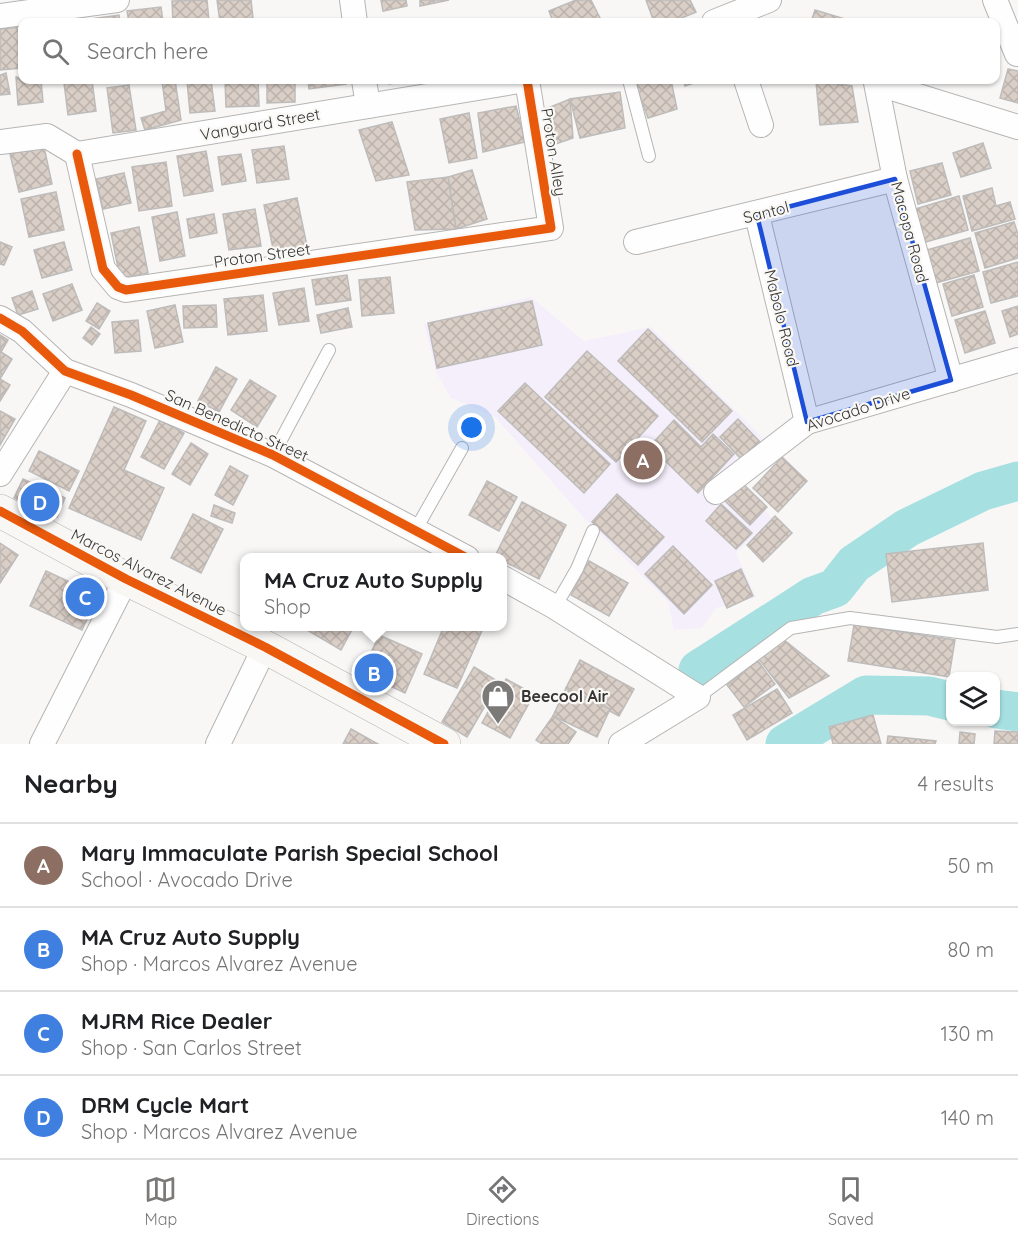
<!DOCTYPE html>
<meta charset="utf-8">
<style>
:root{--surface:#fff;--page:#f2f2f2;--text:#202124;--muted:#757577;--line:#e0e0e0;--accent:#7b7a79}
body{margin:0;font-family:Quicksand,sans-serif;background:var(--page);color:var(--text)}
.controls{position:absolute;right:18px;bottom:18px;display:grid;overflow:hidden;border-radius:12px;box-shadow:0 2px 4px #0004}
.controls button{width:54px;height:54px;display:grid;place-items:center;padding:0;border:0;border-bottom:2px solid var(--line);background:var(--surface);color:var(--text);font:30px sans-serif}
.you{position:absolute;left:472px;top:428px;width:21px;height:21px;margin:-15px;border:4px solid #fff;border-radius:50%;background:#1a73e8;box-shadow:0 0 0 9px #1a73e833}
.badge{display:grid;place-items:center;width:39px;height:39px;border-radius:50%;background:var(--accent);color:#fff;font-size:20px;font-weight:700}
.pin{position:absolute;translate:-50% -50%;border:3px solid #fff;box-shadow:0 2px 6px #0006}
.popup{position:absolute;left:240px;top:553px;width:267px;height:78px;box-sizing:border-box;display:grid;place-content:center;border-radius:12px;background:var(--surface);filter:drop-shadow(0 2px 4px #0005);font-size:20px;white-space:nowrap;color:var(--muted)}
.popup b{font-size:22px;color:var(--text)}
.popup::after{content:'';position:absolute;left:50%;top:100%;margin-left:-12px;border:12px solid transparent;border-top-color:var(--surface)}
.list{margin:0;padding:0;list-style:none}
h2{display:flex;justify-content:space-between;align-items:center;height:78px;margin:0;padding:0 24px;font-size:26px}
h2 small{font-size:20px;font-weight:400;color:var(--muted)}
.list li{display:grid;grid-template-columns:39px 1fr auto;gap:18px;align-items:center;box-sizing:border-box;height:84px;padding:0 24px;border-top:2px solid var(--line)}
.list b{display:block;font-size:22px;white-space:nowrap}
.list p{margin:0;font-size:20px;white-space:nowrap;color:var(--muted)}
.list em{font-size:20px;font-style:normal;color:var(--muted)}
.icon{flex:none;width:33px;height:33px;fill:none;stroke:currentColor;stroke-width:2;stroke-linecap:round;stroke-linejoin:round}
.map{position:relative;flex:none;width:1018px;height:744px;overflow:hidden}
.search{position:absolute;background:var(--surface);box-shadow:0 2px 4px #0004;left:18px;right:18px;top:18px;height:66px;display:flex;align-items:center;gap:15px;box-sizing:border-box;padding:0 21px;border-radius:12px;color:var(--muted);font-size:22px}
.sheet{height:414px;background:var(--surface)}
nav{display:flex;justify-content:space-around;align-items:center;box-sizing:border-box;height:84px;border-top:2px solid var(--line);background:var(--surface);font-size:16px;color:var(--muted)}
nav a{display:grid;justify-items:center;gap:3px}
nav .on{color:var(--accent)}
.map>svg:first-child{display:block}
.education{fill:#f5effb}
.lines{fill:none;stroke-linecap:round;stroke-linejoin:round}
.river{stroke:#a6e0e1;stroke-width:39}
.building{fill:url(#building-cross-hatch);stroke:#bdbcbb;stroke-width:1.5}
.service-casing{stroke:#b6b5b4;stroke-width:14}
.minor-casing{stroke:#b6b5b4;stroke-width:26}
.secondary-casing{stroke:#b6b5b4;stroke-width:34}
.service{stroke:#fefefe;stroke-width:12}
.minor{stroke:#fefefe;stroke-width:24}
.secondary{stroke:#f8f7f4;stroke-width:33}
.cycleway-casing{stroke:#f9f8f5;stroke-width:13}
.cycleway{stroke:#e8590c;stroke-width:9}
.marked{fill:#1d4ed8;fill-opacity:0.2;stroke:#1d4ed8;stroke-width:4.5;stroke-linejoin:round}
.labels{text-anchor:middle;stroke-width:4.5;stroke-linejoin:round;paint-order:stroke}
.street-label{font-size:16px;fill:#373635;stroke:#f9f8f5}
.poi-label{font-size:16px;font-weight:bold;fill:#373635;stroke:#f9f8f5;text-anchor:start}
</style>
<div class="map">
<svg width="1018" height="744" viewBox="0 0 1018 744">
<defs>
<pattern id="building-cross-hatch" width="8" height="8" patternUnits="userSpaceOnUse" patternTransform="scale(1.5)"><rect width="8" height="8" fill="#dacfc7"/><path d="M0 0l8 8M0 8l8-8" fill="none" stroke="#bcb2ac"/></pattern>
</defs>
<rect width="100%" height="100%" fill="#f8f7f6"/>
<path class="education" d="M531,297L584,341L651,327L770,445L734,474L772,518L736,553L756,597L716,608L702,628L674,630L668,602L582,516L495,417L451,398L436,372L424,324Z"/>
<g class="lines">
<g class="river">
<path d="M698,670L813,596L835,588L854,564L907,528L983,491L1018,481"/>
<path d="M996,709L1018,712"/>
<path d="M785,744L866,695L929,696L950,701"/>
</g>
</g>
<g class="building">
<path d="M207,0L209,21L173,22L172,1Z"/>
<path d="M217,0H251L253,18L220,22Z"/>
<path d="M381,0H406L407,6L383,11Z"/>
<path d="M420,0H449L420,6Z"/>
<path d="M576,0H591L602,22H553L549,11Z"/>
<path d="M646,0H690L696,12L672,22H654Z"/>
<path d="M161,7L163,22H129L127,11Z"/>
<path d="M815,10L852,21L851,22H811Z"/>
<path d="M81,13L83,22H52L51,17Z"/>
<path d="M119,15L120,22H91V19Z"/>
<path d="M22,27V68L0,70V29Z"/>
<path d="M1008,69L1018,71V103L1000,98Z"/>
<path d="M6,73L10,94L0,95V75Z"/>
<path d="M16,77L41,80L43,102L18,105Z"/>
<path d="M92,80L96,111L68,115L64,83Z"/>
<path d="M151,80H175L181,120L145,130L141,118L166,111L162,81L152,82Z"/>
<path d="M211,80L215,111L190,113L187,81Z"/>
<path d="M225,80H258L259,106L226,107Z"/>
<path d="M267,80H295V102L267,103Z"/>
<path d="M308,80H346V84L309,89Z"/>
<path d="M388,80H414L389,84Z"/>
<path d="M634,80H671L677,109L648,118Z"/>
<path d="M684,80H703L685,86Z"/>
<path d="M816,81L852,86L858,122L820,125Z"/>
<path d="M129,85L136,130L113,133L107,88Z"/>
<path d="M620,92L625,128L580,138L570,99Z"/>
<path d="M570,99L573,138L547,147L538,112Z"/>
<path d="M516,106L525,142L483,152L478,113Z"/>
<path d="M469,113L477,158L449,163L440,119Z"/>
<path d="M392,122L409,175L376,181L359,130Z"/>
<path d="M983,143L991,168L961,177L953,153Z"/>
<path d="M284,146L289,179L257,183L252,150Z"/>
<path d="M44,147L52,184L19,192L10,154Z"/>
<path d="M206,151L213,191L184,196L177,156Z"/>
<path d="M241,154L246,181L222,185L218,157Z"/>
<path d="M166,162L172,206L139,211L132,167Z"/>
<path d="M942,163L951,195L918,204L910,171Z"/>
<path d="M472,170L487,219L456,229L448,177Z"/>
<path d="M124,173L131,203L103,209L96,179Z"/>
<path d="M448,177L456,229L415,230L407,182Z"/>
<path d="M992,188L996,206L1010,202L1015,219L972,231L963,196Z"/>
<path d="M56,192L64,230L29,237L21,199Z"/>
<path d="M959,196L968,230L922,243L912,210Z"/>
<path d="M297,198L307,246L274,253L264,205Z"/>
<path d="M255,209L261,246L229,250L223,214Z"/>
<path d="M177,212L185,256L160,261L152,217Z"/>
<path d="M214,214L217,233L190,238L187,219Z"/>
<path d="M1014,222L1018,234V258L985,268L975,233Z"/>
<path d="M139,227L148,273L120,278L111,233Z"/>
<path d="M970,238L979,271L932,284L923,251Z"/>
<path d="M0,242L12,247L4,265L0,264Z"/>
<path d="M64,242L72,270L42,278L34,250Z"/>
<path d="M1018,262V296L991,303L983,272Z"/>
<path d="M347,275L351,300L316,305L312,280Z"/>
<path d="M974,275L983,307L952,316L943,284Z"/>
<path d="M390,277L394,313L362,316L359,280Z"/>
<path d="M72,284L82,310L53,321L43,294Z"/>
<path d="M304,288L309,321L279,325L273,293Z"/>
<path d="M32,291L38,309L18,315L12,298Z"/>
<path d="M263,295L267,331L228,335L224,299Z"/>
<path d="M532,301L542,345L437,368L428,323Z"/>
<path d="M97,303L110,311L99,329L86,321Z"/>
<path d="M175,305L183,342L155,348L147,311Z"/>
<path d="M216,305L217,327L184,328L183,306Z"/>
<path d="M1018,306V334L1010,337L1002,311Z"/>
<path d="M348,308L352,327L321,333L317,315Z"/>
<path d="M985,311L995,343L965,353L955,320Z"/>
<path d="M138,320L141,351L115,353L112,322Z"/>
<path d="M91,327L100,334L92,345L83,338Z"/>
<path d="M648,329L732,411L702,442L618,361Z"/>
<path d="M0,335L8,340L1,352L12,359L0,379Z"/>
<path d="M587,351L658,416L616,462L545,397Z"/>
<path d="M216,367L237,379L219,412L198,401Z"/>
<path d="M0,379L10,385L0,401Z"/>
<path d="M250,380L276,396L257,427L231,410Z"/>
<path d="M525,383L610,464L584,493L498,411Z"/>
<path d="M114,407L146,421L124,470L164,488L141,540L69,508Z"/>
<path d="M0,411L15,419L0,445Z"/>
<path d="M738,419L762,444L744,462L720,437Z"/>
<path d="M160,420L184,433L164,469L141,457Z"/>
<path d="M674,420L701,447L713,434L734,454L698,493L650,446Z"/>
<path d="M191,443L208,454L190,485L172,474Z"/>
<path d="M39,451L79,471L69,491L29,471Z"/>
<path d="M782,457L807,481L778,512L753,488Z"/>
<path d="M230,466L248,476L233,505L215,495Z"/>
<path d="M23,479L65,498L57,517L14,498Z"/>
<path d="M487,481L517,497L499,531L469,515Z"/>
<path d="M742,483L767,507L750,525L725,501Z"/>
<path d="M617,494L664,537L638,565L592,522Z"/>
<path d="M522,502L566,525L539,579L503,561V558L495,556Z"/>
<path d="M721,504L752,533L736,549L706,521Z"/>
<path d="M214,505L235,513L232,523L211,516Z"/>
<path d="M193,514L223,529L201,573L171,558Z"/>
<path d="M775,516L792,533L763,562L747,545Z"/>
<path d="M0,543L18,555L0,583Z"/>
<path d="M983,543L988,590L892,602L886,554Z"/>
<path d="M673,546L712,585L684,614L645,574Z"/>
<path d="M589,561L628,583L609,616L571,595Z"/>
<path d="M741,569L753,596L727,608L715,581Z"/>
<path d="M46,571L98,595L82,630L30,606Z"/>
<path d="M854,625L955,640L949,677L848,661Z"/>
<path d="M309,626H354L341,650L307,630Z"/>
<path d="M444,626H484L457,688L424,674Z"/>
<path d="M379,635L422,654L405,693L362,673Z"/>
<path d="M783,639L829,676L789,698L758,658Z"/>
<path d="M580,660L634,689L619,716L566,688Z"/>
<path d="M758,661L775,684L744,707L727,685Z"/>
<path d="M474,667L499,682L467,737L442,722Z"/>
<path d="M506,679L534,694L510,738L482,723Z"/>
<path d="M566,688L610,709L597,737L553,716Z"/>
<path d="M777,689L792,713L747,740L733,715Z"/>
<path d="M873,715L881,744H833L829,727Z"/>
<path d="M553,716L576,732L568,744H542L536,740Z"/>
<path d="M351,729L378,744H343Z"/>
<path d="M995,731L1018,732V744H994Z"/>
<path d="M960,732L975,734L974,744H959Z"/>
<path d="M888,736L936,741L935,744H887Z"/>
</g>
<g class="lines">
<g class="service-casing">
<g id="service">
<path d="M629,80L649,156"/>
<path d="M273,455L329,350"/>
<path d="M416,529L462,448"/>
<path d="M555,607L577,569L593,531"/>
<path d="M698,697L791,628L850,618L997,637L1018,634"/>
</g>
</g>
<g class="minor-casing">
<g id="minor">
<path d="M352,0L355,22"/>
<path d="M995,0L1017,54"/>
<path d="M0,16L117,0"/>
<path d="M714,22L769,0"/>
<path d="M364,80L368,106"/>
<path d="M746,80L761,125"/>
<path d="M0,142L47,136L77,154L525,80"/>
<path d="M77,154L103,269L118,287L126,290L551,228L527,80"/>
<path d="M757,215L807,422"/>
<path d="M636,242L895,179"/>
<path d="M0,318L22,331L65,371L131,395L273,455L467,558"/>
<path d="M951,380L895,179L876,83L1018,127"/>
<path d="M0,474L65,371"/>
<path d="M716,492L807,422L1018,360"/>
<path d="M503,578L555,607L698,697L621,744"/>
<path d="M42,744L126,579"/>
<path d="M218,744L265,647"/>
</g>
</g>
<g class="secondary-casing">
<path id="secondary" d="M0,511L126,579L265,647L444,744"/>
</g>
<use href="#service" class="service"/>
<use href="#minor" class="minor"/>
<use href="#secondary" class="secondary"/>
<g class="cycleway-casing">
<g id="cycleway">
<path d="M77,154L103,269L118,287L126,290L551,228L527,80"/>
<path d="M0,318L22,331L65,371L131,395L273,455L467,558"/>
<path d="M0,511L126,579L265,647L444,744"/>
</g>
</g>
<use href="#cycleway" class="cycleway"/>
</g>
<path class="marked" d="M895,179L951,380L807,422L757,215Z"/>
<defs>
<g id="shop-pin" transform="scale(1.725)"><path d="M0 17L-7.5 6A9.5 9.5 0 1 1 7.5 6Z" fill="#7b7a79" stroke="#f9f8f5"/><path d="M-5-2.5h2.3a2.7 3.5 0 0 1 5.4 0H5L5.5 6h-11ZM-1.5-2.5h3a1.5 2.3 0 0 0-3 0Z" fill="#fff"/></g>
</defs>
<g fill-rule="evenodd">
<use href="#shop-pin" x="498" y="696"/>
</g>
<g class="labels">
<g class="street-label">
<text transform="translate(260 124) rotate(-10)" y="6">Vanguard Street</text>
<text transform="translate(554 152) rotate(81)" y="6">Proton Alley</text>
<text transform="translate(766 212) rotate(-14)" y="6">Santol</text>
<text transform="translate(910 232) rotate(75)" y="6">Macopa Road</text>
<text transform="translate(262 255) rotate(-8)" y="6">Proton Street</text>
<text transform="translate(782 318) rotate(76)" y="6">Mabolo Road</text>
<text transform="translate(858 409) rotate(-18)" y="6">Avocado Drive</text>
<text transform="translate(237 425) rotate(24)" y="6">San Benedicto Street</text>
<text transform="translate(149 572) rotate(27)" y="6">Marcos Alvarez Avenue</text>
</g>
<g class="poi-label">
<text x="521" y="702">Beecool Air</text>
</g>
</g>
</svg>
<div class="controls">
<button><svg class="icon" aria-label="layers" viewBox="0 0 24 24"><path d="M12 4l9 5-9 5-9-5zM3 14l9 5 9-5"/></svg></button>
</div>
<div class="you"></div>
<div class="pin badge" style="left:643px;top:460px;background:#8d6e63">A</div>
<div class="pin badge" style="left:374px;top:673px;background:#3f7fe0">B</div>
<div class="popup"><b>MA Cruz Auto Supply</b>Shop</div>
<div class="pin badge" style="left:85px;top:597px;background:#3f7fe0">C</div>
<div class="pin badge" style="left:40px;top:502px;background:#3f7fe0">D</div>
<div class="search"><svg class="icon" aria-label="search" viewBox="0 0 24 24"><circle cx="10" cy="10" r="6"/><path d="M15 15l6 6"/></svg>Search here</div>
</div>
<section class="sheet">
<h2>Nearby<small>4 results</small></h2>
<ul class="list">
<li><span class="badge" style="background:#8d6e63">A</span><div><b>Mary Immaculate Parish Special School</b><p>School · Avocado Drive</p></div><em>50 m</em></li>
<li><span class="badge" style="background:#3f7fe0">B</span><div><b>MA Cruz Auto Supply</b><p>Shop · Marcos Alvarez Avenue</p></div><em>80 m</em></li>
<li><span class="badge" style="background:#3f7fe0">C</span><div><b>MJRM Rice Dealer</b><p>Shop · San Carlos Street</p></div><em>130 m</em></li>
<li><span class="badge" style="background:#3f7fe0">D</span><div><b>DRM Cycle Mart</b><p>Shop · Marcos Alvarez Avenue</p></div><em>140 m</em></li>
</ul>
</section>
<nav>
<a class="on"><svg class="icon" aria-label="map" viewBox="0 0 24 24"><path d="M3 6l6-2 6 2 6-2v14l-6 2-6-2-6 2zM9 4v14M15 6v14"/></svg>Map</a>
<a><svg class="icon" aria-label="directions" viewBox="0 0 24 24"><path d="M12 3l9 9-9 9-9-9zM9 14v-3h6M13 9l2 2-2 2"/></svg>Directions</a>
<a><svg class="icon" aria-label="saved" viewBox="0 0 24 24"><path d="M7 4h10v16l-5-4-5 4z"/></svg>Saved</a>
</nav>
